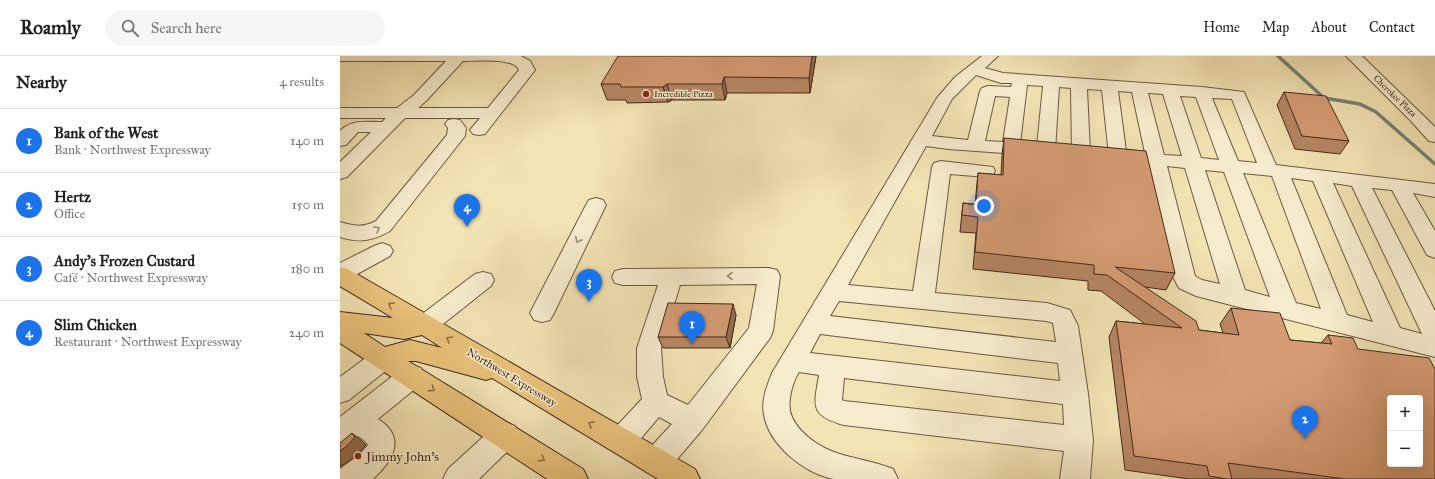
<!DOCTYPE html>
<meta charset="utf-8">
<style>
:root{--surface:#fff;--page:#f6f6f6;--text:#202124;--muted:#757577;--line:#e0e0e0;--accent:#1a73e8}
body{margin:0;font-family:"IM FELL Great Primer",serif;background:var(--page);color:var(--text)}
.controls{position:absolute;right:12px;bottom:12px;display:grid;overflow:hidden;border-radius:4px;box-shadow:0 4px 16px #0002}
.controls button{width:36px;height:36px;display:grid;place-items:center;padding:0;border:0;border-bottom:1px solid var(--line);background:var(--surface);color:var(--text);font:20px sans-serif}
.you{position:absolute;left:644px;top:150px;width:14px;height:14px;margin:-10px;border:3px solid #fff;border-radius:50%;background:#1a73e8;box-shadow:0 0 0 6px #1a73e833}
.badge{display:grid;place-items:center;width:26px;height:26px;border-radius:50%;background:var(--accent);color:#fff;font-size:13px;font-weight:700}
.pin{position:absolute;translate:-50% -33px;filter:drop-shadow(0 1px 2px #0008)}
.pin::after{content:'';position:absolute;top:21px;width:14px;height:12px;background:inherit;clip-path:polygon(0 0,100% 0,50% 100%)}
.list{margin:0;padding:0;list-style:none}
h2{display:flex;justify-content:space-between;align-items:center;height:52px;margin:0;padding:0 16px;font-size:17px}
h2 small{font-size:13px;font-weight:400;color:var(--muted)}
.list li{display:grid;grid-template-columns:26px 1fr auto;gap:12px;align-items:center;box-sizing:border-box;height:64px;padding:0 16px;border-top:1px solid var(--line)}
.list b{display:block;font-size:15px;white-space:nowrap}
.list p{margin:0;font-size:13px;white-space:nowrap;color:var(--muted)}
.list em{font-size:13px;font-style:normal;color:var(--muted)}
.icon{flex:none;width:22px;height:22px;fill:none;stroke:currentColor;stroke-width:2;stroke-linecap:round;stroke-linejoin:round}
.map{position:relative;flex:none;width:1095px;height:423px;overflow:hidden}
header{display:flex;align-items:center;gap:24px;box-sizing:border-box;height:56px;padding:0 20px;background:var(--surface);border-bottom:1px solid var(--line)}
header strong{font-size:19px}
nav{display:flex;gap:22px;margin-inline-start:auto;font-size:14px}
.search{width:280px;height:36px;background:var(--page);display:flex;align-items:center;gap:10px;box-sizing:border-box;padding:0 14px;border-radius:22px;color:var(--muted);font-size:15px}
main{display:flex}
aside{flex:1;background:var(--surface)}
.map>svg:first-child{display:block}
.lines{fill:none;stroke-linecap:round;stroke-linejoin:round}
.stream{stroke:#778374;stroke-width:3.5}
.minor-casing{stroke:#6e5844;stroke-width:2}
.highway-casing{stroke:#422a1f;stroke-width:2}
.minor{fill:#f7edce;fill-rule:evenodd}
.highway{fill:#eac27a;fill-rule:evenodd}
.wall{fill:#b88664;stroke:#422a1f}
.shaded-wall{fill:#966d51;stroke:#422a1f}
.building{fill:#d69c74;stroke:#422a1f;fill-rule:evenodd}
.oneway{stroke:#9c8c76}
.oneway2{stroke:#8e6e48}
.poi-dot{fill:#8f2418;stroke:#f7edce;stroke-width:1.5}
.labels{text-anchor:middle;stroke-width:3;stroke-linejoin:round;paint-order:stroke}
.far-poi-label{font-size:9px;fill:#422a1f;stroke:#f7edce;text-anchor:start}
.far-street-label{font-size:9px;fill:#422a1f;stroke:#f7edce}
.street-label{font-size:11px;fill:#422a1f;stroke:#f7edce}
.near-poi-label{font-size:13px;fill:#422a1f;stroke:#f7edce;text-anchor:start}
</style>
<header>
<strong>Roamly</strong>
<div class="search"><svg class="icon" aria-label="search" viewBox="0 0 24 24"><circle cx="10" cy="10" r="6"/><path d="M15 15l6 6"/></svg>Search here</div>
<nav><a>Home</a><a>Map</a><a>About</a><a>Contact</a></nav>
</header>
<main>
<aside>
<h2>Nearby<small>4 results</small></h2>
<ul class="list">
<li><span class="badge">1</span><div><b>Bank of the West</b><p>Bank · Northwest Expressway</p></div><em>140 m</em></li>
<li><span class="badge">2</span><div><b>Hertz</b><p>Office</p></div><em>150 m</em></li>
<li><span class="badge">3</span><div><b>Andy's Frozen Custard</b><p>Café · Northwest Expressway</p></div><em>180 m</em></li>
<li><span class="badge">4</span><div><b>Slim Chicken</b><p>Restaurant · Northwest Expressway</p></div><em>240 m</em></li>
</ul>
</aside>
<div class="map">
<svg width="1095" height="423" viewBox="0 0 1095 423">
<rect width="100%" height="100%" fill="#f3e4b4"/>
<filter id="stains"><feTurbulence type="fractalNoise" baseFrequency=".005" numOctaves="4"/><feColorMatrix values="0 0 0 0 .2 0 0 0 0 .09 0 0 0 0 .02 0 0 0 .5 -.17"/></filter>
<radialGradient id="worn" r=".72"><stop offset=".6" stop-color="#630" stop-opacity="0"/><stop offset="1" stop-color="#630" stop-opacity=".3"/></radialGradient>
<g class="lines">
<path class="stream" d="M938,0L984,42L1020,48L1036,56L1095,108"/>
<g class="minor-casing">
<g id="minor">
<path d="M0,0H181L190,5L195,14L145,78L139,79L133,78L130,74L140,62H65L7,121L0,123V106L31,76H18L6,89L0,90V75C11,63 27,66 42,66L46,62H0V52H57L74,39L106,5H0ZM123,5C135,5 174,1 179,14L148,52H78L86,45Z"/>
<path d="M642,0H658L645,12L663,17L862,31L904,36L936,109L1095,128V141L1073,137L1095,175V202L1087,199L1052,134L1032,132L1095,255V301L856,240L839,232L833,221L808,108L772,104L769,100L762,34L747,33L750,97L747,101L741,102L735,101L732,97L731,32L719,31L715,95L712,99C705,101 700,98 693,99L608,93L586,90L508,229L573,235L592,111L594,107L601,105L653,111L655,115L653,119L646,121L610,118L595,237L707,247L730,254L738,270L748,338L753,384L750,423H720L724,395L504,369C469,359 474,350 479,319L459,316C452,327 446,349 452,361C459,377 478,390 494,396C513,403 534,405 553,413L558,423C542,423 527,423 511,423C505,423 499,423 493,423C464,417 429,389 424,359C421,344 427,330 432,317L597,42L615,21ZM636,19L661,27H672L671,31L648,30L642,32L640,35L628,84L592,80L612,43ZM687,29L703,30L697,90L680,88ZM778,35L792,36L805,97L786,95ZM808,37L823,38L842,100L824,99ZM655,40L670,41L663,86L645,85ZM840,40L856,41L879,104L861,102ZM872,42L892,43L917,107L898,105ZM827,110L845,112L880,228L862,224L855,220ZM865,114L884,116L930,241L905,234ZM903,117L932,120L981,253L956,247ZM951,122L973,125L1033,266L1007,259ZM993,127L1012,130L1082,278L1060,272ZM499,245L706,265L713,267L716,286L490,260ZM480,278L718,307L720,325L470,297ZM504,322L723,348L724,369L504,345L502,344Z"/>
<path d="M1006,0H1022L1095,71V86L1089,85L1070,64Z"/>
<path d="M114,63L120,64L126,72L125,80L50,175C33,185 19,187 0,181V166C14,170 22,172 36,165L107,79L108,72L105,68L108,64Z"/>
<path d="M256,142L263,144L266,149L214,257L210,264L202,266L194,264L190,257L246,149L249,144Z"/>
<path d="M42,187L50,190L53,195L50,200L8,223L0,225V207L34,190Z"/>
<path d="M429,212L437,214L440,220L433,275L430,282L362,374L326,416L316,420L306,416L302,406L306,396L332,368L319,361L291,394L281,398L271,394L267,385L271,376L302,343L297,321V292L318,229H283L275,227L272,221L275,215L283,213ZM417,228L409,272L348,349L327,339L323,321L321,292L340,229Z"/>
<path d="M143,216L151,218L154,224L151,230L93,276L85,279L77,276L73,269L77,262L135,218Z"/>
<path d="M44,292L53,295L57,302L53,309L9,344L0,347V321L35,295Z"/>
<path d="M72,309L81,312L85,320L81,328L38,363C67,381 53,405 33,423H0V413L19,399L28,389L25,385L18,380L10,386L0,390V361L63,312Z"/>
<path d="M165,366L175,370L179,379L175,388L139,423H103L108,413L155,370Z"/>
</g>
</g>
<g class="highway-casing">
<path id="highway" d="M0,211L8,213L355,413L360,423H318L152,322L146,324L76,305H68L243,413L248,423H207L0,287V256L53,262L0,230ZM24,277L64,283L82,279L102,292L70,284L45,291Z"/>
</g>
<use href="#minor" class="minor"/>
<use href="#highway" class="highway"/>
</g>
<g class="wall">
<path d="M476,0L470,37H387L385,44H332L328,46L287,47L286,44H267L261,28Z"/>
<path d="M944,36L1009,85L1000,98L955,93L937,49Z"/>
<path d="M664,82L835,217L826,234L805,231L859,274L883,277L880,268L891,252L950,284L981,287L988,279L1018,293L1095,423H849L785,414L769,281L776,265L805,268L761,235L748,234V225L633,213L636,177L620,176L623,147L635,148L638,117L661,119L662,99Z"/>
<path d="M396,259L390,292H323L318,281Z"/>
</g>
<g class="shaded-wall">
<path d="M472,0H476L470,37L469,22Z"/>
<path d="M384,21L387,37L385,44L382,28Z"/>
<path d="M327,28L332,44L328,46L323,31Z"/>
<path d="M393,248L396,259L390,292L386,281Z"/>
<path d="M12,377L23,386L26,389L18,398L0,411V395Z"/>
</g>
<g class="building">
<path d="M278,0H472L469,22L384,21L382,28H327L323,31H281L280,28H261Z"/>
<path d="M944,36L986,40L1009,85L962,80Z"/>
<path d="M664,82L806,95L835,217L775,211L856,265L859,274L899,279L891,252L940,257L950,284L992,288L988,279L1013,282L1018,293L1089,302L1095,313V423H1005L888,407L892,423H887L869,420L867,410L794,400L776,265L842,272L767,219L754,218V209L635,196L638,161L622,159L623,147L636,149L638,117L663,119ZM1050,342H1080V408H1050Z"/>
<path d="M328,247L393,248L386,281H318Z"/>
<path d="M12,377L15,381L7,390L0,395V387Z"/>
</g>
<defs><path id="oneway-chevron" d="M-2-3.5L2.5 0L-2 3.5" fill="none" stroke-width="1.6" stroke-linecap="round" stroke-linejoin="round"/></defs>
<g class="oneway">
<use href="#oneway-chevron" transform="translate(37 173) rotate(-31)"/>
<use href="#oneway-chevron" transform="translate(238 184) rotate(117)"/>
<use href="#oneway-chevron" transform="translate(390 220) rotate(180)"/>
</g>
<g class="oneway2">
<use href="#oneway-chevron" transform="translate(51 249) rotate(-150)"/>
<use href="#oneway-chevron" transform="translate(109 283) rotate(-149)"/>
<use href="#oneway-chevron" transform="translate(92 333) rotate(33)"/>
<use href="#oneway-chevron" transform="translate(251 368) rotate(-150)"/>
<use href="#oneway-chevron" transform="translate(202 403) rotate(32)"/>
</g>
<g class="poi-dot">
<circle cx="306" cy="38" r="4"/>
<circle cx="18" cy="400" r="4"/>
</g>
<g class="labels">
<g class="far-poi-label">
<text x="314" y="41">Incredible Pizza</text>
</g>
<g class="far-street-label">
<text transform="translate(1055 40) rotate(44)" y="3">Cherokee Plaza</text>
</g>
<g class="street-label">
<text transform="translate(172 321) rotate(31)" y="4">Northwest Expressway</text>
</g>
<g class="near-poi-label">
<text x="26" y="405">Jimmy John's</text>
</g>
</g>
<rect width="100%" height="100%" filter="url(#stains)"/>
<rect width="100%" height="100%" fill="url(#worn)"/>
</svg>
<div class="controls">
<button>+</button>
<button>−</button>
</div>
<div class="you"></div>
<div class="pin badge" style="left:352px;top:288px">1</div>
<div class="pin badge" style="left:965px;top:383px">2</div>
<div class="pin badge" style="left:249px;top:246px">3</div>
<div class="pin badge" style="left:127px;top:171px">4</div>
</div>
</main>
